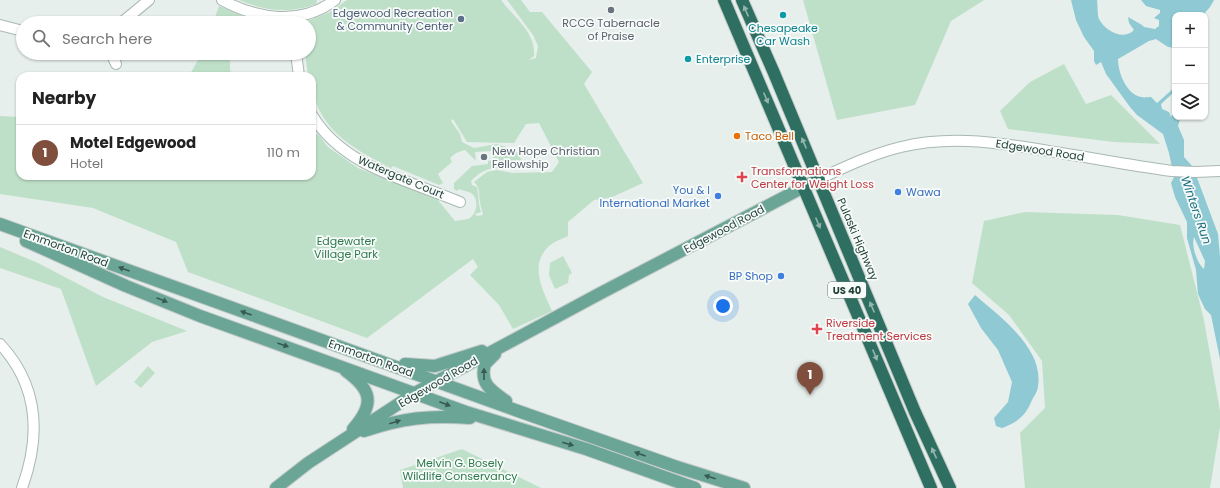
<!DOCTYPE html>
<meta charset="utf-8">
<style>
:root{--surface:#fff;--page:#f6f6f6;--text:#222;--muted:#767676;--line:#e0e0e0;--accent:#804e3d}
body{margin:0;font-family:Poppins,sans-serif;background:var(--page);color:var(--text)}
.controls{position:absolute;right:12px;top:12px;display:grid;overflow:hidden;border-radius:8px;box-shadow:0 1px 3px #0004}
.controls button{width:36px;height:36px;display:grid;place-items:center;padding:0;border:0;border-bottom:1px solid var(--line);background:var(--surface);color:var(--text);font:20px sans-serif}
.you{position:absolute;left:723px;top:306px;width:14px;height:14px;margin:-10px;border:3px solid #fff;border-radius:50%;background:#1a73e8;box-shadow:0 0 0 6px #1a73e833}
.badge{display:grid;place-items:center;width:26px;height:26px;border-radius:50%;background:var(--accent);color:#fff;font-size:13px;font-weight:700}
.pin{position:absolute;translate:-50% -33px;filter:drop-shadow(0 1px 2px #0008)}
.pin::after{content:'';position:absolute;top:21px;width:14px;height:12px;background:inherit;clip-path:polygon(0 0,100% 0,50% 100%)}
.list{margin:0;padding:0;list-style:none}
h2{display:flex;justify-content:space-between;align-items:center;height:52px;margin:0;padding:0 16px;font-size:17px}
h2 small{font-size:13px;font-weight:400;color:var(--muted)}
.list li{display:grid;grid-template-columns:26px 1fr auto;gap:12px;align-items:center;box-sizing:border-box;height:56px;padding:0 16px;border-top:1px solid var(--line)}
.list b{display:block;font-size:15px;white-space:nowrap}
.list p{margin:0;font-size:13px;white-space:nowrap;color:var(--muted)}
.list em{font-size:13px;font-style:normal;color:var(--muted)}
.icon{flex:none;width:22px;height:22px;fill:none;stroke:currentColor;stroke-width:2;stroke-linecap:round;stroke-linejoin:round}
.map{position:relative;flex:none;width:1220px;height:488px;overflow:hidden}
.search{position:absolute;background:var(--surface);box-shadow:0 1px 3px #0004;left:16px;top:16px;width:300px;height:44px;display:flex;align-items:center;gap:10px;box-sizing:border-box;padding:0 14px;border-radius:22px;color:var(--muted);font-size:15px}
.panel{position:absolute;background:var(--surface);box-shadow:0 1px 3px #0004;left:16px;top:72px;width:300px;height:108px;border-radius:12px}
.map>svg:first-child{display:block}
.green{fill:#bfe0c8;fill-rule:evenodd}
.water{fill:#8ec9d4;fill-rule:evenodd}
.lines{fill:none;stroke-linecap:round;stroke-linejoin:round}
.minor-casing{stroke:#a8b8b2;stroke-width:12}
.major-casing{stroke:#c2cac8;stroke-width:14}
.highway-casing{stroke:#c2cac8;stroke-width:14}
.minor{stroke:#fff;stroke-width:10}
.major{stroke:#6aa596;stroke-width:12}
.highway{stroke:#2f6f62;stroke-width:12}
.oneway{fill:#93b5ae}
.oneway2{fill:#365b51}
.worship-dot{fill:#6b7280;stroke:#f7fbf9;stroke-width:1.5}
.culture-dot{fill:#0f9aa8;stroke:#f7fbf9;stroke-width:1.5}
.service-dot{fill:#5c6f8a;stroke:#f7fbf9;stroke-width:1.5}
.food-dot{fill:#e8710a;stroke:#f7fbf9;stroke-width:1.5}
.health-dot{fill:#e0444e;stroke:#f7fbf9;stroke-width:1.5}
.shop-dot{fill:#3f7fe0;stroke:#f7fbf9;stroke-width:1.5}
.labels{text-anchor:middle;stroke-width:3.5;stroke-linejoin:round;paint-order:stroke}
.shield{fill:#f7fbf9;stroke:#637a73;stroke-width:1}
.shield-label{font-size:10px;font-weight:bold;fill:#24423a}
.service-label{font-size:11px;fill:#4e5e75;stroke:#f7fbf9;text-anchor:end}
.worship-label{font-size:11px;fill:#5b616d;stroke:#f7fbf9}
.culture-label{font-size:11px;fill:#0d838f;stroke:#f7fbf9}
.food-label{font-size:11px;fill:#c56008;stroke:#f7fbf9;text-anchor:start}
.street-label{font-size:11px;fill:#24423a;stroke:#f7fbf9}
.health-label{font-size:11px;fill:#be3a42;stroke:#f7fbf9;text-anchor:start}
.shop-label{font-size:11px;fill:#366cbe;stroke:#f7fbf9;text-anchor:end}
.park-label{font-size:11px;fill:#2d7a4b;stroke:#f7fbf9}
.water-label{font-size:12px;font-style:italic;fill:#1c6f80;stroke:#f7fbf9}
</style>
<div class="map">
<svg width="1220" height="488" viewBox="0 0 1220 488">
<rect width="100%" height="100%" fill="#e6efeb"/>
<g class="green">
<path d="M239,0H317L316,4C290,14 265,11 239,0Z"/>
<path d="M347,0H501C514,18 536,32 534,56L529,60L536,58L538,46L533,35L507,0H521L530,12H542L592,72L584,84L643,183L610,198L594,200L568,222V236C562,239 553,242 548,247C529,266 543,291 552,311L513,329L499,305L470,275L478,267L473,259L367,338L188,272L176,242L93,208L0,194V116L20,117V176H312V138L318,134L328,147L358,168L437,199L455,221C459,220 465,220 468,219C476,215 479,203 474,196C470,190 464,192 459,189L457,191L454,189V183L472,166L488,164V161L493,160L492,151L475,152L476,161L465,150L456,153L450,158L452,162L438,174L443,183L439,185L393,166L391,168C351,148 312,126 312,76H308L305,53H309V23H302L330,12ZM453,119L467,142L514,143L526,124L539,123L559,162L552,172L512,173L497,170L487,172L474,182C481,188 478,193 480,201C480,205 482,210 483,215L477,216L475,214L481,212C478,204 479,195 477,187L472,185L471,181C494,158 502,176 524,164L516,151L506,147L497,144L474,148L462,142L460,134L451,121Z"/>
<path d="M803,0H984L951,21L915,105L837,120Z"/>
<path d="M219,6L242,15L239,23H213Z"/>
<path d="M202,53H230V69L232,76H189Z"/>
<path d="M1064,64L1086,104L1111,95L1160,144L1114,142L1008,129L1000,111L1030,82Z"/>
<path d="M1025,212L1118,215L1180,225L1204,320L1220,411V427L1210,488H1025L1020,433L1045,408L1042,361L1009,315L972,283L984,221Z"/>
<path d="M0,247L38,263L103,297L187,331L152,342L96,386L61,289L0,268Z"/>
<path d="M563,256L572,273L569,275L568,283L555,289L549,275L550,263Z"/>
<path d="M148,366L155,373L141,388L134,382Z"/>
<path d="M462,449L541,488H403L400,470Z"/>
</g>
<g class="water">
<path d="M1071,0H1097C1098,6 1097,14 1099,19C1105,31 1124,41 1134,30L1129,23L1128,17L1142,25L1144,27L1155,29L1159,26V20L1154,18L1160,13V10L1146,6L1141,0H1214L1210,7L1203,15H1175V28L1172,35H1175V48L1168,47L1156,39L1149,41L1118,59C1118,72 1126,94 1141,97C1144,98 1148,97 1151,97L1157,103L1175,87V117H1184L1180,119L1178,126L1184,140V157L1193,167L1218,234L1220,257V359L1211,315L1205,309L1198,294L1196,270L1187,238V222L1175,197L1171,183L1174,177L1169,153L1163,134L1137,115L1130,107L1106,74L1101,62L1096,65L1094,61V51L1084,37L1076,20ZM1172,94L1174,100L1173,107L1174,112L1171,117L1169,112L1162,109L1161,104ZM1194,237L1205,261L1204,269C1197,263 1191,246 1194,237Z"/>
<path d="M975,295C1000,317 1044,348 1038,386C1038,391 1034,396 1032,400C1026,415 1017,423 1002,428L996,426L994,418L1008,402L1012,382L998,350L981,328L968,304Z"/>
</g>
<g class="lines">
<g class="minor-casing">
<g id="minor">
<path d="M222,0C257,19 301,26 335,0"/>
<path d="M121,23L149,0"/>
<path d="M0,25L23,31"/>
<path d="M111,53L116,64"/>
<path d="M296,53L299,76"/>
<path d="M312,115C343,167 408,180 460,202"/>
<path d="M819,179C845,167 872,154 901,147C954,134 1008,144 1061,153C1098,159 1135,166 1172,171L1195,172L1220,171"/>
<path d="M0,344C39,386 41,436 22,488"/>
</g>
</g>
<g class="major-casing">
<g id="major">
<path d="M0,224L518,411L677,467L744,488"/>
<path d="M26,241L126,286L200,316L466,412L586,449L695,488"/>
<path d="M495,354L485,364C479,384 492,391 506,401"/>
<path d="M405,364L435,366L482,351"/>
<path d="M346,371C372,390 375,404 353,429"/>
<path d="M364,431C402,418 430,415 470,418"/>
<path d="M276,488L308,463L415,393L599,294L819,179"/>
</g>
</g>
<g class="highway-casing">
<g id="highway">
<path d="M724,0L931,488"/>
<path d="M742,0L774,73L915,412L950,488"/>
</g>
</g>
<use href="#minor" class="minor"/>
<use href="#major" class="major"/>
<use href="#highway" class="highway"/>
</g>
<defs><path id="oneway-solid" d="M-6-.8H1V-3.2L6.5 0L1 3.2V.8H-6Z"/></defs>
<g class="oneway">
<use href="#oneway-solid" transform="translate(746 11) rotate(-113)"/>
<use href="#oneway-solid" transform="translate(766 98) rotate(67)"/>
<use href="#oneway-solid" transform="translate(804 143) rotate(-113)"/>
<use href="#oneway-solid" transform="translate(818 223) rotate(67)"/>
<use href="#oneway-solid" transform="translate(872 307) rotate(-113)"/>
<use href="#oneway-solid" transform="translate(875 355) rotate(67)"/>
<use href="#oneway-solid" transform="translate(934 453) rotate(-115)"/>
</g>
<g class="oneway2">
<use href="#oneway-solid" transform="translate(124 269) rotate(-160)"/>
<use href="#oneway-solid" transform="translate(162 300) rotate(22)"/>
<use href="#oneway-solid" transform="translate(246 313) rotate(-160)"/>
<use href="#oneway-solid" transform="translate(283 345) rotate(19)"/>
<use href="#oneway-solid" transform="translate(484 374) rotate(-90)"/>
<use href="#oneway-solid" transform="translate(445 404) rotate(21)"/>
<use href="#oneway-solid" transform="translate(395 422) rotate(-17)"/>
<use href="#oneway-solid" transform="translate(568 444) rotate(16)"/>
<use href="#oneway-solid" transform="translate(640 454) rotate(-160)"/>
<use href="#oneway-solid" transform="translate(710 477) rotate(-162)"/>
</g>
<g class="worship-dot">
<circle cx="611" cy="10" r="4"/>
<circle cx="484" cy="157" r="4"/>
</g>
<g class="culture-dot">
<circle cx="783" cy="15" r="4"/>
<circle cx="688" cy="59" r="4"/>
</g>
<circle class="service-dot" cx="461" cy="19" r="4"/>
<circle class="food-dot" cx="737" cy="136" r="4"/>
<g class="health-dot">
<path d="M740 171h4v4h4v4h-4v4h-4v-4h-4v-4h4z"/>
<path d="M815 323h4v4h4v4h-4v4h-4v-4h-4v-4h4z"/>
</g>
<g class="shop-dot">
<circle cx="898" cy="192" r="4"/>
<circle cx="718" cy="196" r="4"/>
<circle cx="781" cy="276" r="4"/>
</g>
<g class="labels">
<rect class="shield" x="828" y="282" width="38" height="16" rx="3"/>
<g class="shield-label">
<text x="847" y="294">US 40</text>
</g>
<g class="service-label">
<text x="453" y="17">Edgewood Recreation<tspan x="453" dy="13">&amp; Community Center</tspan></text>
</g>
<g class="worship-label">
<text x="611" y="27">RCCG Tabernacle<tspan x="611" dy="13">of Praise</tspan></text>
<text x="492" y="155" text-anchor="start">New Hope Christian<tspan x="492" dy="13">Fellowship</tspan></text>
</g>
<g class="culture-label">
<text x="783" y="32">Chesapeake<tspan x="783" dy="13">Car Wash</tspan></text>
<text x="696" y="63" text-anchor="start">Enterprise</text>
</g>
<g class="food-label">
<text x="745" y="140">Taco Bell</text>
</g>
<g class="street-label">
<text transform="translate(1040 150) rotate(9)" y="4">Edgewood Road</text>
<text transform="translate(401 177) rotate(23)" y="4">Watergate Court</text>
<text transform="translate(724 229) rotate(-28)" y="4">Edgewood Road</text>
<text transform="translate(858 239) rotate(67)" y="4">Pulaski Highway</text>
<text transform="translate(66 248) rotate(20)" y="4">Emmorton Road</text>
<text transform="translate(371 358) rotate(20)" y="4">Emmorton Road</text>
<text transform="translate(438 382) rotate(-30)" y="4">Edgewood Road</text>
</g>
<g class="health-label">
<text x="751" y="175">Transformations<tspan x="751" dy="13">Center for Weight Loss</tspan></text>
<text x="826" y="327">Riverside<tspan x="826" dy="13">Treatment Services</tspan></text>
</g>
<g class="shop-label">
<text x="710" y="194">You &amp; I<tspan x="710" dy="13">International Market</tspan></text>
<text x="906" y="196" text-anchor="start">Wawa</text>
<text x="773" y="280">BP Shop</text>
</g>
<g class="park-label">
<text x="346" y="245">Edgewater<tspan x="346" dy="13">Village Park</tspan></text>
<text x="460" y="467">Melvin G. Bosely<tspan x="460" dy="13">Wildlife Conservancy</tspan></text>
</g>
<g class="water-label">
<text transform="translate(1196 210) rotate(71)" y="4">Winters Run</text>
</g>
</g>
</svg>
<div class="controls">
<button>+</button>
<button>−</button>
<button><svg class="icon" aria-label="layers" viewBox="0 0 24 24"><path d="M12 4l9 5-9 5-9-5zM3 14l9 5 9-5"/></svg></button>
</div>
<div class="you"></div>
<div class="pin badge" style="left:810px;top:395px">1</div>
<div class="search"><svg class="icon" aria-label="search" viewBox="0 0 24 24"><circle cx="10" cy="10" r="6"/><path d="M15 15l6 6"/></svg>Search here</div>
<section class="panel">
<h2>Nearby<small></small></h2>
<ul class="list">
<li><span class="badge">1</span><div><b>Motel Edgewood</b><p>Hotel</p></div><em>110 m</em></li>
</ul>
</section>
</div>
